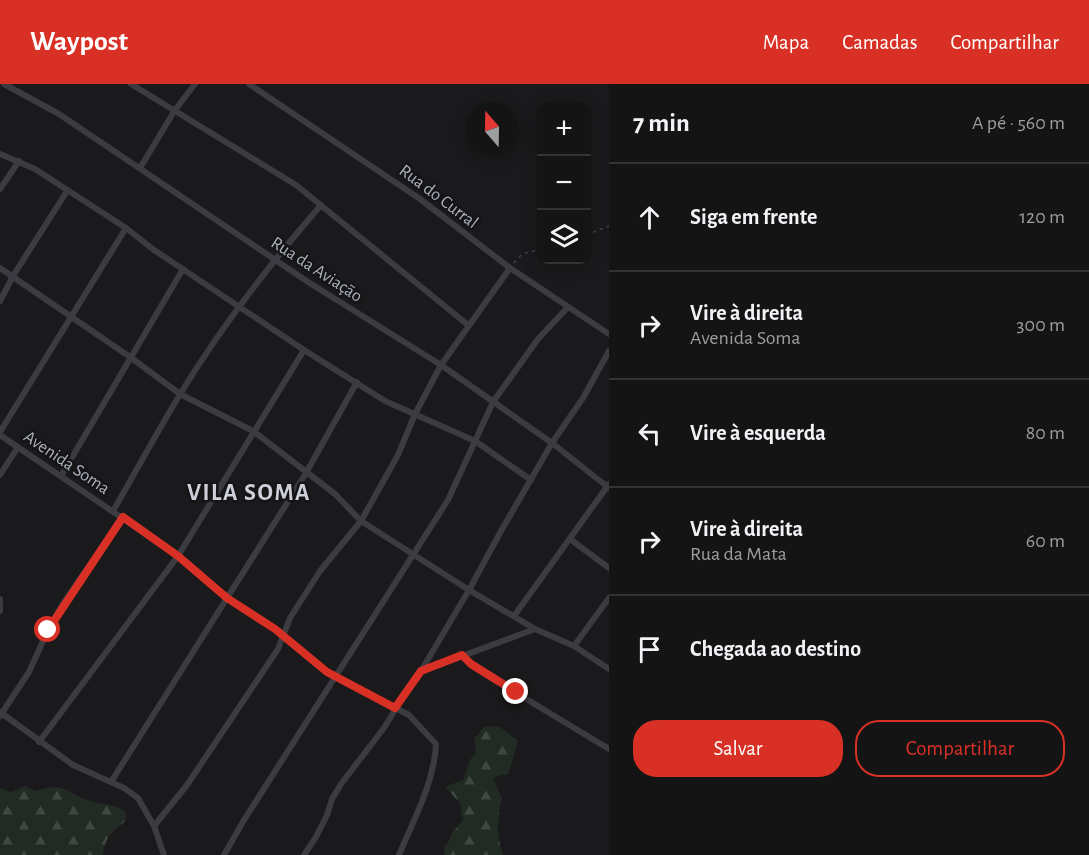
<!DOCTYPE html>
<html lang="pt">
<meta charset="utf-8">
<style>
:root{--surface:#141415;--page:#1d1d1e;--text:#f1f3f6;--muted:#9d9ea0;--line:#333334;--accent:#d93025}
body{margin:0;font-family:"Alegreya Sans",sans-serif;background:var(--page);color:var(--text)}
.controls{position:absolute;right:18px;top:18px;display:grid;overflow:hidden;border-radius:12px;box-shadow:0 3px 15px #0003}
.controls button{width:54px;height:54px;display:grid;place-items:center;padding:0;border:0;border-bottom:2px solid var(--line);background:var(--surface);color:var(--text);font:30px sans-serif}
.compass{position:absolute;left:465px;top:18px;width:54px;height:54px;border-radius:50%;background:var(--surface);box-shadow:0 3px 15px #0003;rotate:340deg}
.stop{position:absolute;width:18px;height:18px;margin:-14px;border:4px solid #d93025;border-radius:50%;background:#fff}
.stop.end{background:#d93025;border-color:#fff;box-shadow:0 2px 6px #0008}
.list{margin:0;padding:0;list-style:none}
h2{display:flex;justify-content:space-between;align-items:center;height:78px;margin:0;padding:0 24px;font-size:26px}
h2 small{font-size:20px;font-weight:400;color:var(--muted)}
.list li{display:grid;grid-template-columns:39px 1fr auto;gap:18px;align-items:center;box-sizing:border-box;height:108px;padding:0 24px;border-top:2px solid var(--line)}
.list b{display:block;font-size:22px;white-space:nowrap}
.list p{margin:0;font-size:20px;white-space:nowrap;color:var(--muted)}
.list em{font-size:20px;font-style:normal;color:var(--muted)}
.actions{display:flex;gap:12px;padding:18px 24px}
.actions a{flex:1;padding:14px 0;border:2px solid var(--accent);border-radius:24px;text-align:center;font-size:21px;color:var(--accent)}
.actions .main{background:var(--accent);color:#fff}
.icon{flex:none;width:33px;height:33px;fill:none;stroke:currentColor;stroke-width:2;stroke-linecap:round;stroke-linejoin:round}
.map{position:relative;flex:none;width:609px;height:771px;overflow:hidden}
header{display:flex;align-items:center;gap:36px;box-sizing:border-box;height:84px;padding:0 30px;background:var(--accent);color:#fff}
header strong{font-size:28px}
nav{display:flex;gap:33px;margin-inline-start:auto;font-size:21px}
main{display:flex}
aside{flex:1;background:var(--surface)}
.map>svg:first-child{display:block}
.forest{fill:url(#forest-firs)}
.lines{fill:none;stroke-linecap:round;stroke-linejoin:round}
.path{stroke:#414349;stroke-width:1.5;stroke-dasharray:3 4.5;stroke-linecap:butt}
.minor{stroke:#3b3c42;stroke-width:6}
.route{stroke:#d93025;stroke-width:8}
.labels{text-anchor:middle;stroke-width:5;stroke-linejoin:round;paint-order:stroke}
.street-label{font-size:18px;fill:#acb1bc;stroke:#151518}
.district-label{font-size:24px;font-weight:bold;letter-spacing:1.5px;fill:#cdd0d8;stroke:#151518}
</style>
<header>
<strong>Waypost</strong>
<nav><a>Mapa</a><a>Camadas</a><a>Compartilhar</a></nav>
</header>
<main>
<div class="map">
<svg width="609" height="771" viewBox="0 0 609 771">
<defs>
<pattern id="forest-firs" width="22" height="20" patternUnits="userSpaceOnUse" patternTransform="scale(1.5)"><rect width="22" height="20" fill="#212b23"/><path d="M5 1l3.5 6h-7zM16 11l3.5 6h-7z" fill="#3f4741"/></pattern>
</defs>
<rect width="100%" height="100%" fill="#1a1a1c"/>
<g class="forest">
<path d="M485,642L500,643L518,657L508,691H500L493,695L502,714C497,736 496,749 503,771H445L444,764L449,757L451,750L463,736L460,719L445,703L463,696L470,676L476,669L474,655Z"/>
<path d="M25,702L35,707C67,697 64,709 90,717C105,722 114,718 126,729V737C112,747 105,753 103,771H0V704L11,708Z"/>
</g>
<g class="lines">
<g class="path">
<path d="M586,151L609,142"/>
<path d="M514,179L522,170L542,165"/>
</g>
<g class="minor">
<path d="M4,0L59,30L308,198L441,281L552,359L609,404"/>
<path d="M131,0L296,101L468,241"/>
<path d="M249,0L420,115L510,184L609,250"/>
<path d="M0,70L35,85L126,144L154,166L304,266L385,317L475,357L531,396"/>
<path d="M140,84L175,26L195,0"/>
<path d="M0,105L19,77"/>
<path d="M0,184L130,273L180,310L253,347L335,410L361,437L469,506L535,545L574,562L609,585"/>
<path d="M0,217L13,192L67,107"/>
<path d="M0,348L126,144"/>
<path d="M0,351L178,472L227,514L267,539L327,588L409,631L436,660C434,699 414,735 399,771"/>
<path d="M0,391L18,363"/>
<path d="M61,392L183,185"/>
<path d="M113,427C135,389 156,350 179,312C220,244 269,181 321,121"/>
<path d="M570,455L609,484"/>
<path d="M0,515V527"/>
<path d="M514,532L609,400"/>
<path d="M574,562L609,514"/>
<path d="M462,571L471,580L485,590L609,665"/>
<path d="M422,587L535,545"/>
<path d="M0,628L73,681L124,704L138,714L154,742L164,771"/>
<path d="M0,632L29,588L48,546L64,518L123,433"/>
<path d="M39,658L178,472L304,266"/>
<path d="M111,698L306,389L357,298"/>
<path d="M154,742L187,701L278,565L290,534L320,487L361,437L398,371L415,330L441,281L510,184"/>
<path d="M224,771L244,736L448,416L493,318L538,255L568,223"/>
<path d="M304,771L316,753L327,731L332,715L341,700L384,644L410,601L421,587L469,506L501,447L552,359L583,314L609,267"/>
</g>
</g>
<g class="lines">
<path class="route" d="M48,546L123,433L178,472L227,514L275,545L327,588L395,624L421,587L462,571L471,580L516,608"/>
</g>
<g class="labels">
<g class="street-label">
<text transform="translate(439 112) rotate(37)" y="6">Rua do Curral</text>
<text transform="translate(317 185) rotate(33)" y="6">Rua da Aviação</text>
<text transform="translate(67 378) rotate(34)" y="6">Avenida Soma</text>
</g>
<g class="district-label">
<text x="249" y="416">VILA SOMA</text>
</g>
</g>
</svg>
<div class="controls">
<button>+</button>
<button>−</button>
<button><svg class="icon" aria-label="layers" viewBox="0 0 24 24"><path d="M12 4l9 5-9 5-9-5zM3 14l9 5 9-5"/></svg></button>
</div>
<svg class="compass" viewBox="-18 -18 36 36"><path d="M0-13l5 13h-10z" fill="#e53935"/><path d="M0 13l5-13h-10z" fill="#9d9ea0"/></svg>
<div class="stop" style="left:48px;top:546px"></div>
<div class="stop end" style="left:516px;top:608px"></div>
</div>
<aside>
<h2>7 min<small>A pé · 560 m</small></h2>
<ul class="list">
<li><svg class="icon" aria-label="ahead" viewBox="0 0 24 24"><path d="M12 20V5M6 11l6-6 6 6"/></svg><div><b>Siga em frente</b></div><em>120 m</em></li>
<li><svg class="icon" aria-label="right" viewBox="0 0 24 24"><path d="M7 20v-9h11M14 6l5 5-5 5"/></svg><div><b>Vire à direita</b><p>Avenida Soma</p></div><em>300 m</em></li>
<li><svg class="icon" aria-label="left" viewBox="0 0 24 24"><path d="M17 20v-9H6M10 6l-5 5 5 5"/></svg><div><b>Vire à esquerda</b></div><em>80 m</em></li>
<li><svg class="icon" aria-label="right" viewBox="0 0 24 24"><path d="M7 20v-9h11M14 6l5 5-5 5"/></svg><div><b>Vire à direita</b><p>Rua da Mata</p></div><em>60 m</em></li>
<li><svg class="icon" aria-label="arrive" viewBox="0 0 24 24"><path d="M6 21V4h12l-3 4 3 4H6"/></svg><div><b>Chegada ao destino</b></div></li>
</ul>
<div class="actions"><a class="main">Salvar</a><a>Compartilhar</a></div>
</aside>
</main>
